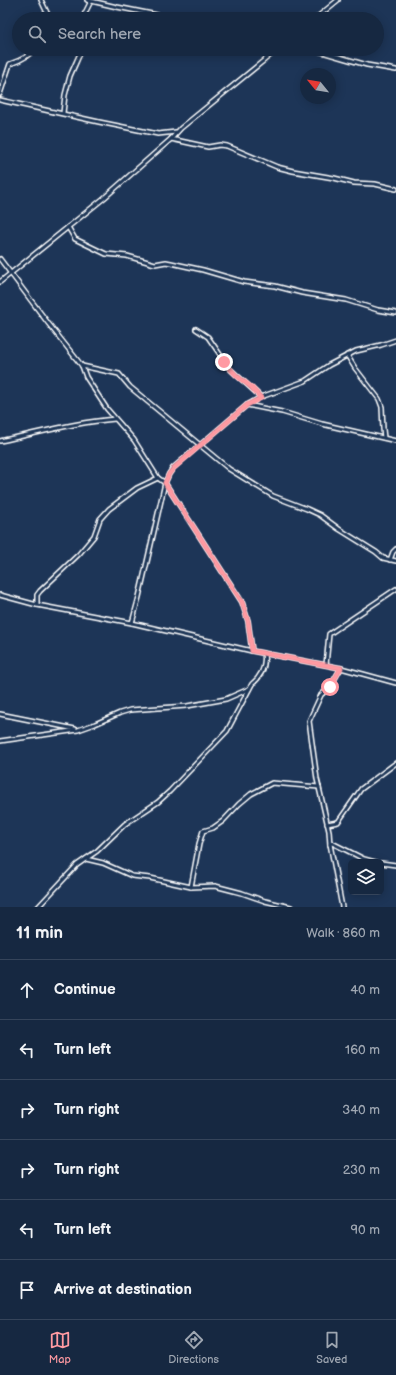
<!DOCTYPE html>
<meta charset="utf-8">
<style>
:root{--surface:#162841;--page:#23344c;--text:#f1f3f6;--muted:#9ea6b1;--line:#35445a;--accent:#ff9aa2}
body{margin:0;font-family:"Balsamiq Sans",sans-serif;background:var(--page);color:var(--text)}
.controls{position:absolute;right:12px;bottom:12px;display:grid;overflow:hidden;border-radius:6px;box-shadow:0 2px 10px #0003}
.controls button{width:36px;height:36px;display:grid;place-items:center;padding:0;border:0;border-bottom:1px solid var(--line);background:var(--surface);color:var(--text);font:20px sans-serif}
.compass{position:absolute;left:300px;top:68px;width:36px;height:36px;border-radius:50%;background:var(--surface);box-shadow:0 2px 10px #0003;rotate:300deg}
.stop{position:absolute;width:12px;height:12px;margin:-9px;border:3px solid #ff9aa2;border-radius:50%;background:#fff}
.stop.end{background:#ff9aa2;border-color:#fff;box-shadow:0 1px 4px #0008}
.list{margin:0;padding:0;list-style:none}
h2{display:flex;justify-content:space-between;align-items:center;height:52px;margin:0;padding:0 16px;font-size:17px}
h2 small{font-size:13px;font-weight:400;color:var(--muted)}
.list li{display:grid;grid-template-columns:26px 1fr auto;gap:12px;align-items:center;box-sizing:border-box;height:60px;padding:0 16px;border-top:1px solid var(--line)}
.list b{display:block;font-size:15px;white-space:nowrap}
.list em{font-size:13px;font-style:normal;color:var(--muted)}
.icon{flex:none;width:22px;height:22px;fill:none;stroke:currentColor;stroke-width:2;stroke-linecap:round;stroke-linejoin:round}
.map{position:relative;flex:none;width:396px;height:907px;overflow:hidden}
.search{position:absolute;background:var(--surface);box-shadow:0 2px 10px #0003;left:12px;right:12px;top:12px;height:44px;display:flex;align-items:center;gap:10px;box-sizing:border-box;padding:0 14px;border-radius:22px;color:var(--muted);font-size:15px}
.sheet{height:412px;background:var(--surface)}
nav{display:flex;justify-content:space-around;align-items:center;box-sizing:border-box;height:56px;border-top:1px solid var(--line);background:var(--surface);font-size:11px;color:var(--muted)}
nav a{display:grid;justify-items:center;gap:2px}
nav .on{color:var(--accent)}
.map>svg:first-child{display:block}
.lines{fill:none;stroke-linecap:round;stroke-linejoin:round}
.street-casing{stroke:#fff;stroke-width:6}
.street{stroke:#1d3557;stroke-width:3}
.route{stroke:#ff9aa2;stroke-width:5}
</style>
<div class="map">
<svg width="396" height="907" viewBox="0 0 396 907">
<rect width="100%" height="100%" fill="#1d3557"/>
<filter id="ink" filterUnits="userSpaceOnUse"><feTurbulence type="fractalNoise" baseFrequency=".025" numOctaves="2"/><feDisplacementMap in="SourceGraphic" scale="8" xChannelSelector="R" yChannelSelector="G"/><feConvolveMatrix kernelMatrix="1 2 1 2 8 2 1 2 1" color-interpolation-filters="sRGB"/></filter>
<g filter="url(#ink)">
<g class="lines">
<g class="street-casing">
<g id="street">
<path d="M41,0L50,19"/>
<path d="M87,0L117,7L177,19"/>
<path d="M82,19L91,1"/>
<path d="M315,19L338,0"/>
<path d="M312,49L367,65L396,70"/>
<path d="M0,94L10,64C19,61 29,57 34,49"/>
<path d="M0,100L99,122L158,134L176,132"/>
<path d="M63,113L65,95L70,76L82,49"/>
<path d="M171,139L208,147L220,145L227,146L277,167L293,171L334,178L354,183L375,184L396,189"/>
<path d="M68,227L75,239L106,254L127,256L155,264L166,262L171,263L203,270L244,282L275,286L302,293L346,300L378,310L396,313"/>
<path d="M0,259L48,323L82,366L86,377L107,409L134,440L158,478L165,483L242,602L248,621L252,651"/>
<path d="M0,282L104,198L171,139L181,128L278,49"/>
<path d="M196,329L208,337L230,369L261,397"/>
<path d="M347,355L355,368L379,399L382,407L383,429L384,438"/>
<path d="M82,366L119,374L130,387L229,469L273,496L307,509L320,515L339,529L376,552L383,558L396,561"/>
<path d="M247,405L282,412L322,424L396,441"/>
<path d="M0,441C39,433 76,422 115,419"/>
<path d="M390,560L393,552L396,549"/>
<path d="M0,595L37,605L132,623L252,651L341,668L396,683"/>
<path d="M37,605V595L40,591L79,554L94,536L100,519L109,509L137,488L158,478"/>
<path d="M132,623L139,597L165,483L169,474L173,468L247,405L261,397L305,381L329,365L356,351L381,345L396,340"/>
<path d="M326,665L329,634L396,589"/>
<path d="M0,714L75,729"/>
<path d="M0,741L78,730L95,724L120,713L130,710L187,706L226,699L249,689"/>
<path d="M327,824L338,822L361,789L396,763"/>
<path d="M330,845L329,831L317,779L309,721L321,695L330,687L341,668"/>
<path d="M86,859L103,863L132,876L150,878L191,887L215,886L242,893L265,901L291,907"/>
<path d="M381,863L396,865"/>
<path d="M191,887L199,844L203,831L213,828L223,821L239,804L251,794L272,783L319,787"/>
<path d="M38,907L77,865L97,851L125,824L158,802L170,791L227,731L252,684C262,676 266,666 264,653"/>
<path d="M342,907L330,844L332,843L364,859L375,862"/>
</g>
</g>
<use href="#street" class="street"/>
</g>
</g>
<g class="lines" filter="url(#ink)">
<path class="route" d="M224,362L237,376L251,387L261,398L247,405L174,468L169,474L165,483L242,602L248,621L252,651L341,668L330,687"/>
</g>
</svg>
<div class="controls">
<button><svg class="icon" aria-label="layers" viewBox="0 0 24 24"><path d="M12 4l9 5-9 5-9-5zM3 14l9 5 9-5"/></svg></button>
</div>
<svg class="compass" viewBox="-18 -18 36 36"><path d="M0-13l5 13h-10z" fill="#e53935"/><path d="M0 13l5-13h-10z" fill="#9ea6b1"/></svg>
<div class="stop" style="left:330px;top:687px"></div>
<div class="stop end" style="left:224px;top:362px"></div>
<div class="search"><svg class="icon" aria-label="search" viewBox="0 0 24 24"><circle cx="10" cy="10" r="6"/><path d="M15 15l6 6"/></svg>Search here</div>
</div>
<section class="sheet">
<h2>11 min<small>Walk · 860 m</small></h2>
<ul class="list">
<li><svg class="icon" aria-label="ahead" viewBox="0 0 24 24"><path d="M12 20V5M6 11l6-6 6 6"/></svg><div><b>Continue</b></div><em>40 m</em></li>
<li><svg class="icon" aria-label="left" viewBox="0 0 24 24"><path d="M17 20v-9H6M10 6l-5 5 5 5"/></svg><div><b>Turn left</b></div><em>160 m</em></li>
<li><svg class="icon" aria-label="right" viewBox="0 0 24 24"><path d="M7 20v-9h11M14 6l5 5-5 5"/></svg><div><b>Turn right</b></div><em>340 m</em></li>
<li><svg class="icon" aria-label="right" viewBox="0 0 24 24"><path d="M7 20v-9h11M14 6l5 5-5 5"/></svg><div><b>Turn right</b></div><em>230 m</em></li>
<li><svg class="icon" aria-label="left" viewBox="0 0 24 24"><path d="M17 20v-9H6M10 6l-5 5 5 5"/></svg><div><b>Turn left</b></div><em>90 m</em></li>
<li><svg class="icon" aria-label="arrive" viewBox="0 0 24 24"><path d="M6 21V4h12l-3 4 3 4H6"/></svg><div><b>Arrive at destination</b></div></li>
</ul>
</section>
<nav>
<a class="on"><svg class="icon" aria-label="map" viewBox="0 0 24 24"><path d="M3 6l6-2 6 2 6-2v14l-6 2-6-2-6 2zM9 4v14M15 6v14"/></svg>Map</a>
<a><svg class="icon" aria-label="directions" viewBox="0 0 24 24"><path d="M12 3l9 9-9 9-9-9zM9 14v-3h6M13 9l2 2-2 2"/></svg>Directions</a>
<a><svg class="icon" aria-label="saved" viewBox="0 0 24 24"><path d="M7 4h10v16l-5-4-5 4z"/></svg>Saved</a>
</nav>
